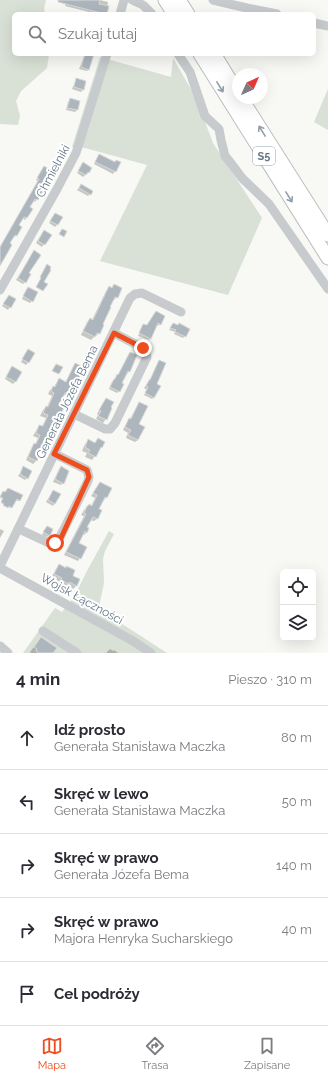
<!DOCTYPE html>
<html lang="pl">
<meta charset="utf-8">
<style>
:root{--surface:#fff;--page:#f2f2f3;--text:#2b2b33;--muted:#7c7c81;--line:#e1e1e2;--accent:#ee4d1d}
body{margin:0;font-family:Raleway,sans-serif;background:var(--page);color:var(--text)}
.controls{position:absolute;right:12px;bottom:12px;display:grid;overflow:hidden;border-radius:6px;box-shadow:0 4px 16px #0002}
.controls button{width:36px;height:36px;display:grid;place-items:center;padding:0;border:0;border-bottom:1px solid var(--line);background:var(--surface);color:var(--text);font:20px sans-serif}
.compass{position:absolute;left:232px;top:68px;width:36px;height:36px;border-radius:50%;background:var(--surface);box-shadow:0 4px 16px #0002;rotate:45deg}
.stop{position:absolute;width:12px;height:12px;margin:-9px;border:3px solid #ee4d1d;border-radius:50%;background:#fff}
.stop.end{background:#ee4d1d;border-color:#fff;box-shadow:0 1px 4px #0008}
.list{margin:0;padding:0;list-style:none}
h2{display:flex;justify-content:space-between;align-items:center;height:52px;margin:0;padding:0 16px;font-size:17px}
h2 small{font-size:13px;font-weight:400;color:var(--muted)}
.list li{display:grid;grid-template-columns:26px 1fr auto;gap:12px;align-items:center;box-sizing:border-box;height:64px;padding:0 16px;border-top:1px solid var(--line)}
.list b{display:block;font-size:15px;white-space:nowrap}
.list p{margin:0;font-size:13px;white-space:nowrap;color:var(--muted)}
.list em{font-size:13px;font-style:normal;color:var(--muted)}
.icon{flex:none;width:22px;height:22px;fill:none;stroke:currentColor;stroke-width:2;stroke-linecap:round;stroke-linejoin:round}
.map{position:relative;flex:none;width:328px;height:653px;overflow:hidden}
.search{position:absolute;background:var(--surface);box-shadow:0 4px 16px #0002;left:12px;right:12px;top:12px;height:44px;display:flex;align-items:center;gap:10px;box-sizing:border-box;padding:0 14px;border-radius:6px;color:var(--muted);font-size:15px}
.sheet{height:372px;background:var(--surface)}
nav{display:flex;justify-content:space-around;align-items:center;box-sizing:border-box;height:56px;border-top:1px solid var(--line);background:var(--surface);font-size:11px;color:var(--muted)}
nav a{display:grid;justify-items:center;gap:2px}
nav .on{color:var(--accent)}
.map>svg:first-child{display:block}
.green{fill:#d9e0d5}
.shadow{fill:#0003}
.building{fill:#adb6bc;stroke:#d9d9d7}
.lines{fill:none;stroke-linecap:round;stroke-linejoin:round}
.highway-casing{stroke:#b9bdc0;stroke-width:15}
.minor{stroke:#c7cbce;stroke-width:9}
.highway{stroke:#fff;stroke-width:13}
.oneway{stroke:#92a0ab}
.route{stroke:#ee4d1d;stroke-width:5}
.labels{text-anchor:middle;stroke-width:4;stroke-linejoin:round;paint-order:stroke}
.shield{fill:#fff;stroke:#92a0ab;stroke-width:1}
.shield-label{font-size:11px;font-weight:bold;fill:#647887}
.street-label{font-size:12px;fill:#647887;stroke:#fff}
</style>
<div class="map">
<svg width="328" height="653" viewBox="0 0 328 653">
<rect width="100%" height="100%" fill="#f8f8f4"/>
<g class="green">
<path d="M0,0H46L44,8L45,14H14V54H49L47,68L21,91L16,101L20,116L18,125L0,124Z"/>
<path d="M100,57L171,77L173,58L196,98L213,143L262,218L228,295L100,261L147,165L85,148L72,147Z"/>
<path d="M328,89V130L314,122Z"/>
<path d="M109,531L114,534L105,551L103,559L104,583L100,602L99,609L167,653H23L55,608L62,612L74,597L88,569Z"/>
</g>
<g class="shadow">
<path d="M67,0H100L108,2L106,14H97L65,6Z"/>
<path d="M85,54H93L89,69L87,71L79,69Z"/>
<path d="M77,80L85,82L83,90L81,92L72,89L75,82Z"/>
<path d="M70,99L79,102L77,110L75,112L66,110L68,102Z"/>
<path d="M97,158L115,163L119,162L113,174L94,164Z"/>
<path d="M83,164L89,172L83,177L77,173Z"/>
<path d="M44,167L40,190L42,192L35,202L33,200L29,208L26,218L25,220L22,218L18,226L21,227L16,236L14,237H12L0,266V247L38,181L36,180Z"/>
<path d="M81,185L90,194L88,196L77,190Z"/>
<path d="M55,214L57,225L55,227L49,223Z"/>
<path d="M42,233L50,235L42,247L36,243Z"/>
<path d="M32,254L28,274L25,282L23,284L16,280Z"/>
<path d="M114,285L117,297L114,300H113L102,325L99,333L96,336H95L91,340L81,335L87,322L90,319L92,320L106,291L109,288H111Z"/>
<path d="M26,290L32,301L30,303L22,299Z"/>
<path d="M9,296L15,299L8,310L2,306Z"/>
<path d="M154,314L160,324L158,326L156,325L151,338L149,340L138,336L142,327L144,325L147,326Z"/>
<path d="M173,324L178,326L185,336L183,338L174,334L175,332L169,330Z"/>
<path d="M26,353L34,354L26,365L21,362Z"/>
<path d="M130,353L129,371L121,384L119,391L117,393L109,389L112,382L118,376L128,355Z"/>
<path d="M76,364L71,393L68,396L65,395H62L58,405L59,416L56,419L55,418L48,430L49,439L46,442L45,441L36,461L33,464L26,460L32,447L35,445L38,438L33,436L37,429L40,426L42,427L46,418L40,416L43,410L46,407H47L52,396L48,394L50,390L54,388L56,383L59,380L65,383L73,367Z"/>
<path d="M158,364L154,397L152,399L144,395L147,390L144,388L149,381Z"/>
<path d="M10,369L15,382L13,384L5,379Z"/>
<path d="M103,403L106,419L103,423L96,419L98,415L97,414Z"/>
<path d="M140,403L138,424V440L135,442L126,438L128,433L123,430L127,422L129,419H130L137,406Z"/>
<path d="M98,439L101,447L92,460L85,457L87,453L82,451L85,444L89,441L94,443Z"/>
<path d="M61,467L63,483L61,485L53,482L59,469Z"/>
<path d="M24,468L27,478L25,480L18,476Z"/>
<path d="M100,483L106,497L98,510L100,511L97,519L94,521L90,520L86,528L87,532L84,535L82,534L78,544L80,558L78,561L64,555L84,516L81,515L84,510L87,507L91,506L95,498L91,496Z"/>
<path d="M8,489L19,500L18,501L15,500L11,508L3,506L4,505L1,503L3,499L0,498L2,493H5Z"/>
<path d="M53,491L55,503L53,506L46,502Z"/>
<path d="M0,529L4,531L0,538Z"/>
<path d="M45,529L49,535L47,537L42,535Z"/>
<path d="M59,565L65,569L67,567L72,576L79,580L76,586L73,589L66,585L65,587L58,583L59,582L51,578L56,569Z"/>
<path d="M37,643L52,653H31L30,652Z"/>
<path d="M110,649L113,651L114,650L118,653H106Z"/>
</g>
<g class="building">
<path d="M58,0H100L99,4L109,6L107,14H105L58,2Z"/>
<path d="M85,54H94L89,70L81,67Z"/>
<path d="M76,78L86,81L84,90L74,87Z"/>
<path d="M70,98L80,101L78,110L67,108Z"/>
<path d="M99,154L115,162L116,160L121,162L116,172L95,162Z"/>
<path d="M83,162L92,168L89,173L88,172L86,175L78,171Z"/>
<path d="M44,166L52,171L41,190L43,191L38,200L35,199L30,207L33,209L27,218L24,217L19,225L22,227L17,236L15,235L10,243L12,245L0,266V247L39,179L37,178Z"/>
<path d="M81,184L93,191L91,195L79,188Z"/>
<path d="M55,213L63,217L58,225L50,221Z"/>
<path d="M62,229L67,231L64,237L59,234Z"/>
<path d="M44,230L52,235L45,245L38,241Z"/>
<path d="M34,250L41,255L29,273L31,274L26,283L18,278Z"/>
<path d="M47,264L51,267L50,269L51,270L44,282L48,284L43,291L36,287L41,278L40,277Z"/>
<path d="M114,284L122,288L118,298L115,297L110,307H111L103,324L104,325L100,334L97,333L95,337L83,331L90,318L93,320L109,286L112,288Z"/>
<path d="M28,287L38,292L33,302L23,296Z"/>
<path d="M9,295L16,299L11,308L3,304Z"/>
<path d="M156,311L165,316L161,325L158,323L151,339L139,333L143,324L147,325Z"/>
<path d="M173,323L178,325L179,323L190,329L186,337L175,332L176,330L170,328Z"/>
<path d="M28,349L35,353L29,363L22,359Z"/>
<path d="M130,352L137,355L130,372L128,371L122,383L124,384L120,392L110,387L114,379H115L117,374L118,375Z"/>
<path d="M159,360L166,363L157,384L161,386L154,398L145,393L148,387L146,386L149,380H150Z"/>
<path d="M75,363L84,367L72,394L68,392L65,393L59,405L64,407L60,417L57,415L56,419H55L49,430L53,431L49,439L47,438L37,461L28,457L34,443L36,444L40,435L36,433L39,425L43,426L48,415L43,413L46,406L48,407L54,393L51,391L53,386L55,387L59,378L66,382Z"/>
<path d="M56,364L63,367L59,374L52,371Z"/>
<path d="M12,366L22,372L16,382L6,377Z"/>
<path d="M106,398L114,402L111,407L112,408L107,420L98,416L101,411L99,410Z"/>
<path d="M139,402L148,406L139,424L145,427L138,440L128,435L131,430L125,427L129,418L131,419Z"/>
<path d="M98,438L105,442L102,448L101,447L96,457L88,453L90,450L85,447L88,439L95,443Z"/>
<path d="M23,466L32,471L28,479L20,474Z"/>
<path d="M61,466L69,471L64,484L55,479Z"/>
<path d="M100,482L112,488L107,498L105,497L99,509L102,510L98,519L93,517L87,527L89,528L87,533L85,531L79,543L87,547L81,559L66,552L86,514L84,513L87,506H88L89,504L92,506L97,495L93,493Z"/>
<path d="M8,488L23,495L20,501L17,499L12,508L9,506L8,508L3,505L4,504L1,502L3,498L0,497L3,491L5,492Z"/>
<path d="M53,490L61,494L55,504L48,500Z"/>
<path d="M47,526L53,529L50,536L43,532Z"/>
<path d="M59,564L66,568V566L75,570L73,576L80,579L77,586L69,582V584L61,580L62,578L54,574Z"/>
<path d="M41,637L57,648L53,653H39L36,651L37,649L34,647Z"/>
</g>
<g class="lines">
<g class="highway-casing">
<g id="highway">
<path d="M165,0L174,14"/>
<path d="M179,0L188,14"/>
<path d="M200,54L328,258"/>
<path d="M214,54L238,93"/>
<path d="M241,98L328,235"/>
</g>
</g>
<g class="minor">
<path d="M132,0L143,5L152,14"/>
<path d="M213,0L247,8L277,14"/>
<path d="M120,14L124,0"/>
<path d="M314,23L328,26"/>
<path d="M178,54L190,72L205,116L219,129L221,140L225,156L230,162L242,178L269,204L328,289"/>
<path d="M0,290L57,189L76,153L107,54"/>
<path d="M74,414L105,429H110L115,423L147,357L145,350L143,348L114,333"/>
<path d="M19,529L51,544L58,541L88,481L89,477L87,470L55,454"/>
<path d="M0,566L130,298L135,294L142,293L181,312"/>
<path d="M0,568L133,641L151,653"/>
<path d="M43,631L77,653"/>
<path d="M0,646L8,653"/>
</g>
<use href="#highway" class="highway"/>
</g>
<defs><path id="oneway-shaft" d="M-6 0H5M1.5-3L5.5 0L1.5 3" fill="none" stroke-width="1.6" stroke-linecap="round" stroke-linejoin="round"/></defs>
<g class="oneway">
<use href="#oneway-shaft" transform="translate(220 87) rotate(58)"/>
<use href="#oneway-shaft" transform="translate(262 131) rotate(-122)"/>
<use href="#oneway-shaft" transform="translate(289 197) rotate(58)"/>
</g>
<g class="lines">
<path class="route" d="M55,543L58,541L61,538L89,477L87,470L54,454L114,333L143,348"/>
</g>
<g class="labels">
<rect class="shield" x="253" y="147" width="22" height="18" rx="3"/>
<g class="shield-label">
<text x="264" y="160">S5</text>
</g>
<g class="street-label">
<text transform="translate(53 171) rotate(-62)" y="4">Chmielniki</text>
<text transform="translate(67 402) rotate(-64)" y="4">Generała Józefa Bema</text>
<text transform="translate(82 599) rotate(29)" y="4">Wojsk Łączności</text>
</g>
</g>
</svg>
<div class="controls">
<button><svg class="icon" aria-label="locate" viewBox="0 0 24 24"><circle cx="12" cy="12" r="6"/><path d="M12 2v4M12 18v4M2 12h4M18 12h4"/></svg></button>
<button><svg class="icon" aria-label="layers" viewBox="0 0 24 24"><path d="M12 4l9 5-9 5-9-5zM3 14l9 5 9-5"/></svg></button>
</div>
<svg class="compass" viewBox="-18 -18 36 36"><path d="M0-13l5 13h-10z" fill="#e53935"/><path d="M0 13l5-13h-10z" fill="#7c7c81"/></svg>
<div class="stop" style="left:55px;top:543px"></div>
<div class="stop end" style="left:143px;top:348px"></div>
<div class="search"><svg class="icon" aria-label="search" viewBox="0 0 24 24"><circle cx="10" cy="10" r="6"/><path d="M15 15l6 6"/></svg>Szukaj tutaj</div>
</div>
<section class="sheet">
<h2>4 min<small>Pieszo · 310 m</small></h2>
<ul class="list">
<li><svg class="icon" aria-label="ahead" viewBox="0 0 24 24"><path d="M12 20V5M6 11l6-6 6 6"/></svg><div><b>Idź prosto</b><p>Generała Stanisława Maczka</p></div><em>80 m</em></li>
<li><svg class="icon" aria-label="left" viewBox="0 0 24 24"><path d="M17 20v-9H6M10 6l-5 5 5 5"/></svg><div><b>Skręć w lewo</b><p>Generała Stanisława Maczka</p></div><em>50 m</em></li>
<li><svg class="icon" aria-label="right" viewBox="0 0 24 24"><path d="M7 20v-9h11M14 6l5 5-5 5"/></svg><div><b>Skręć w prawo</b><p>Generała Józefa Bema</p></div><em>140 m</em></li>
<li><svg class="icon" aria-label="right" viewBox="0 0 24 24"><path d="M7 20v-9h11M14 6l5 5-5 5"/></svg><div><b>Skręć w prawo</b><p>Majora Henryka Sucharskiego</p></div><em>40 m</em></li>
<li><svg class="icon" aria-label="arrive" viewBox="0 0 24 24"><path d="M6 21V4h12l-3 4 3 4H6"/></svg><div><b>Cel podróży</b></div></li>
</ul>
</section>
<nav>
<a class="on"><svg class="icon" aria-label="map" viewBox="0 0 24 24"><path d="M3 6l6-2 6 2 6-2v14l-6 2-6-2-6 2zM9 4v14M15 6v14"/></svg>Mapa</a>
<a><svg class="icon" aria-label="directions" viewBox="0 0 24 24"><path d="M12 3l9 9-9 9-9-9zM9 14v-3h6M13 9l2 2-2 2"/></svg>Trasa</a>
<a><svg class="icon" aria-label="saved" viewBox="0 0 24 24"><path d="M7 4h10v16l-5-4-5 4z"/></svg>Zapisane</a>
</nav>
